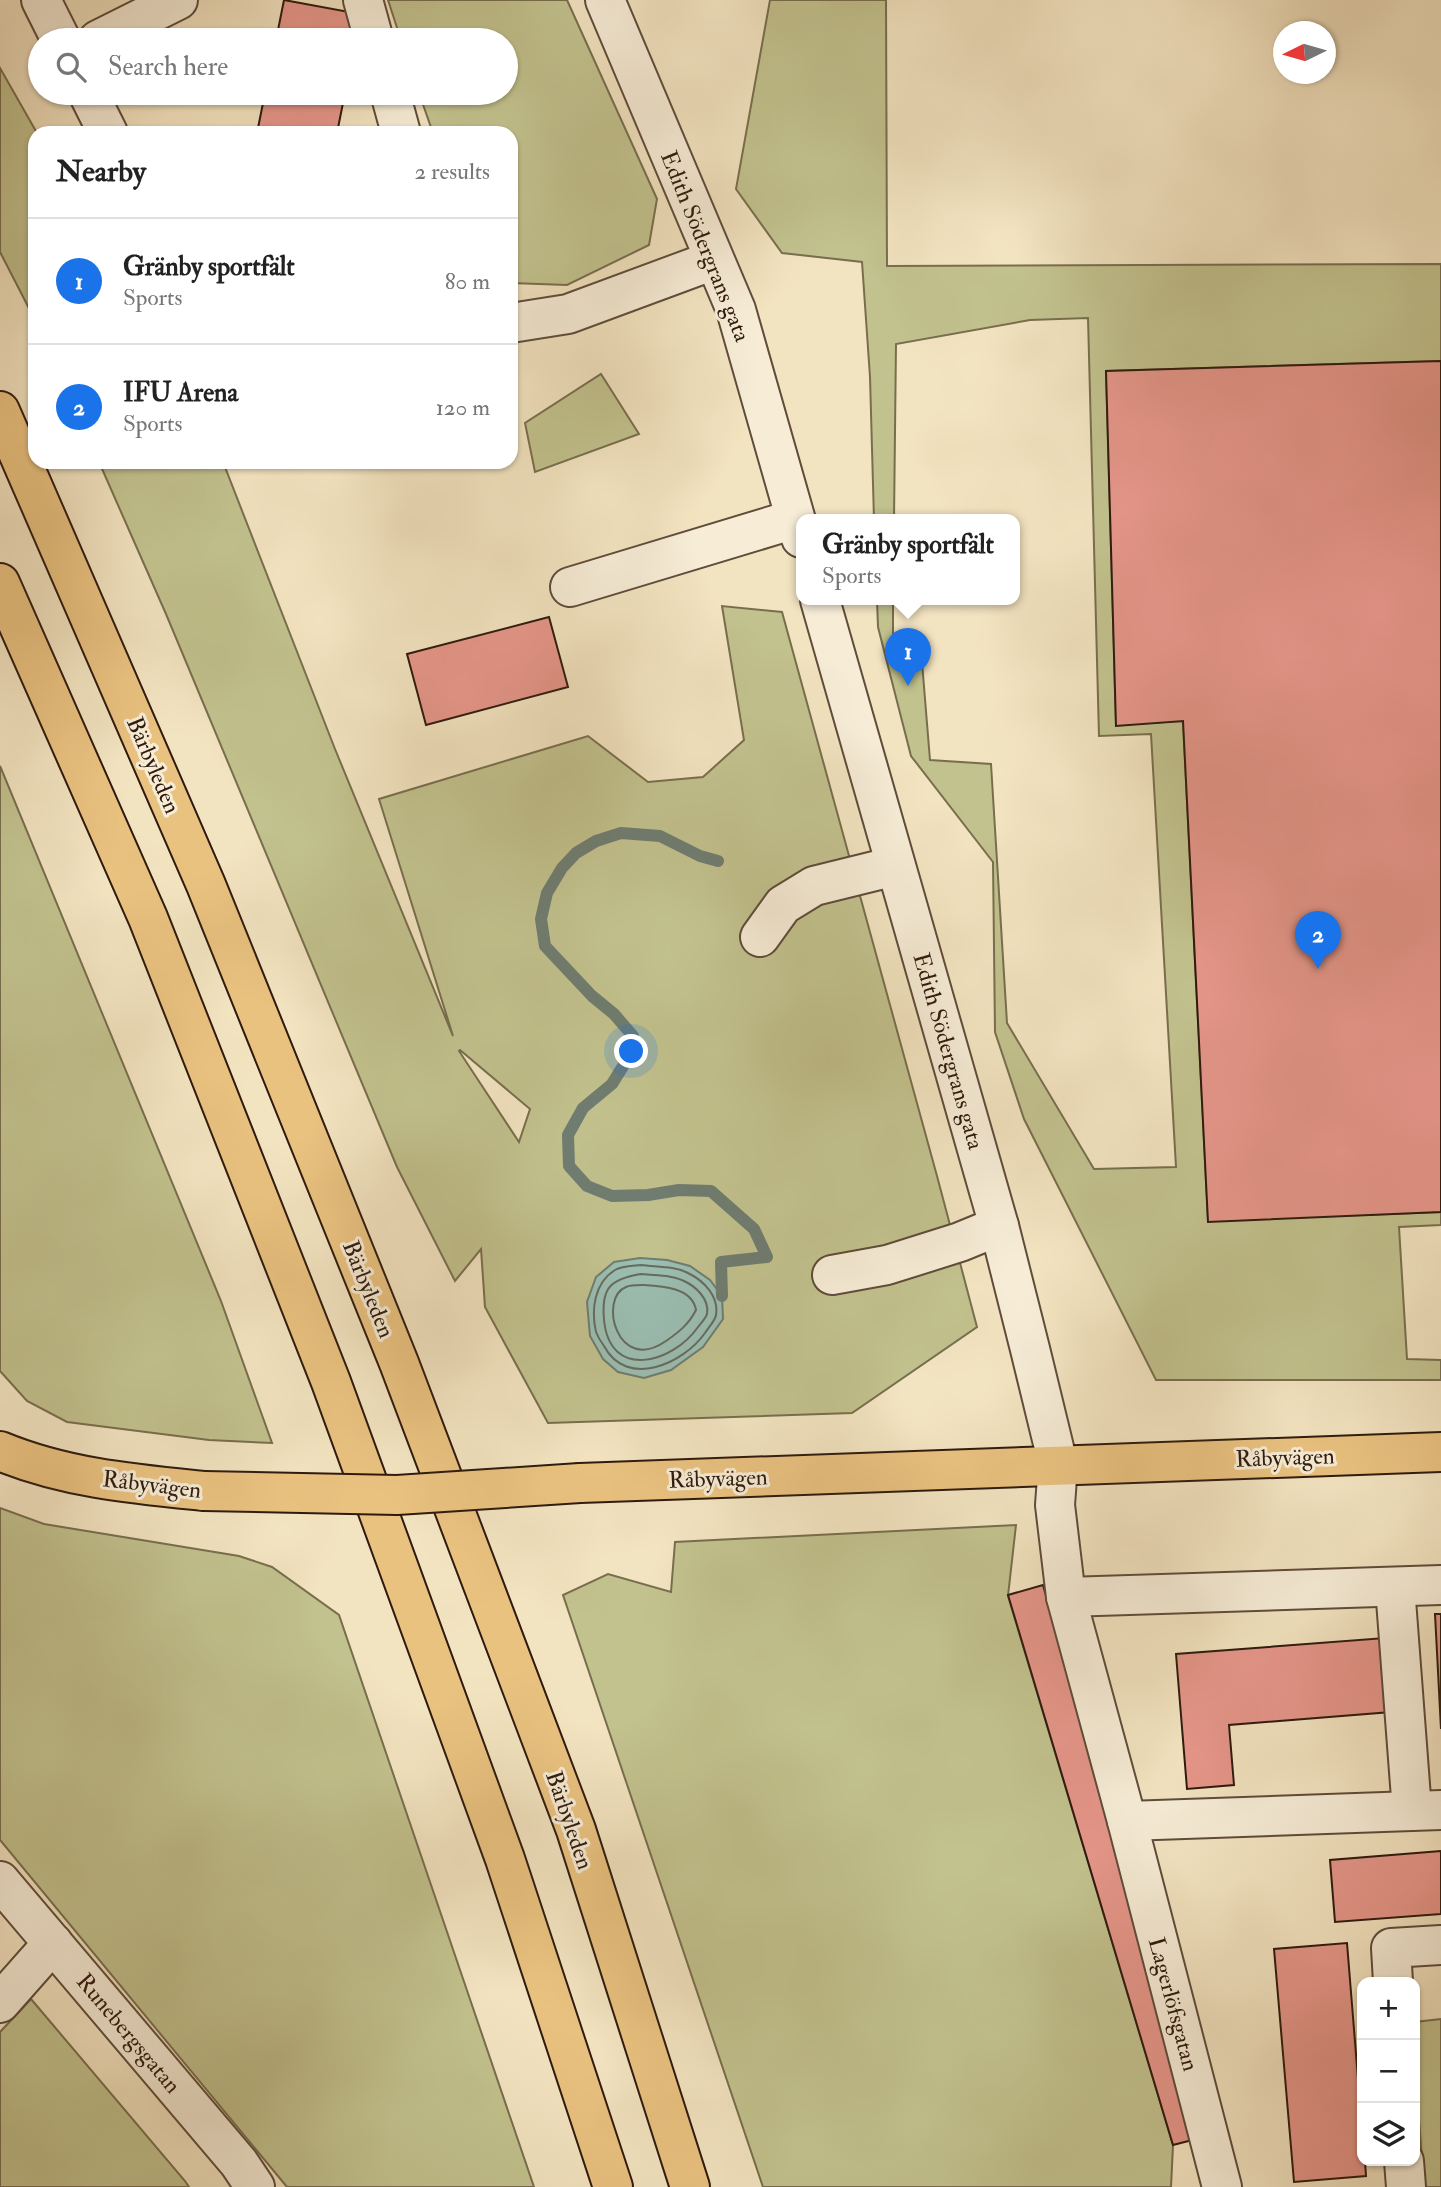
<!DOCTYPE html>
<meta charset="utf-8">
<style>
:root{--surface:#fff;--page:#f6f6f6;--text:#222;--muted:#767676;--line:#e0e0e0;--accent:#1a73e8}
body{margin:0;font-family:"IM FELL Double Pica",serif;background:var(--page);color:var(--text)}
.controls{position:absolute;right:21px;bottom:21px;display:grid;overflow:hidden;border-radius:14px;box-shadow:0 2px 5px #0004}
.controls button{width:63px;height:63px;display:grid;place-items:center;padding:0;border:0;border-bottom:2px solid var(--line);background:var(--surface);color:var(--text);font:35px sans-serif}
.compass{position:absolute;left:1273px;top:21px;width:63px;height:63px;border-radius:50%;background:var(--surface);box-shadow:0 2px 5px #0004;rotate:265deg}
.you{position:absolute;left:632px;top:1052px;width:24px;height:24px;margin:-18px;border:5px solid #fff;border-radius:50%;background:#1a73e8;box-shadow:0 0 0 10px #1a73e833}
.badge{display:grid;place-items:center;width:46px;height:46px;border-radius:50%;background:var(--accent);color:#fff;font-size:23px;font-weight:700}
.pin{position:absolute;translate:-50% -58px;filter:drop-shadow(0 2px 4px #0008)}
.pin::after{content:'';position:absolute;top:37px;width:24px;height:21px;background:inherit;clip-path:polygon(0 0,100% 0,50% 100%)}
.popup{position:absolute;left:796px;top:514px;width:224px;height:91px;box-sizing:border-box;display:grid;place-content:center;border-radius:14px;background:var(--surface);filter:drop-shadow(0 2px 5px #0005);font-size:23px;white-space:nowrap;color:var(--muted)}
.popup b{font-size:26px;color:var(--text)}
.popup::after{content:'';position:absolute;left:50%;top:100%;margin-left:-14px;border:14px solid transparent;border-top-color:var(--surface)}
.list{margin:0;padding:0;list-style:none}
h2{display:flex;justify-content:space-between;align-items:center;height:91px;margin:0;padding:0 28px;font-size:30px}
h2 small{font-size:23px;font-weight:400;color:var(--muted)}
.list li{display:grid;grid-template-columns:46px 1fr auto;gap:21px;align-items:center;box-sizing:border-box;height:126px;padding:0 28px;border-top:2px solid var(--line)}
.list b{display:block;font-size:26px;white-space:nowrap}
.list p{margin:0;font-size:23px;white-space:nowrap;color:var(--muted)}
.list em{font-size:23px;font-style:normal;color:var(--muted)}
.icon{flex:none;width:38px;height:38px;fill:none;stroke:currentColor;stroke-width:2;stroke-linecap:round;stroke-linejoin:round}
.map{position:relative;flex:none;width:1441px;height:2187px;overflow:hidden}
.search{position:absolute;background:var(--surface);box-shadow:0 2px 5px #0004;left:28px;top:28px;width:490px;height:77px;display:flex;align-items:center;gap:18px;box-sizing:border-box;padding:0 24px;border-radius:38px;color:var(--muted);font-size:26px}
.panel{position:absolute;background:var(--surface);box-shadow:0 2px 5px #0004;left:28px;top:126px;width:490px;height:343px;border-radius:21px}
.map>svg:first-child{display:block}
.green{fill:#c2c28e;stroke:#786e4e;stroke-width:2;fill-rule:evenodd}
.water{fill:#9bbfb3;stroke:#6f7d71;stroke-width:2}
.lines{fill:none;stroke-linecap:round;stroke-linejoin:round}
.shore{stroke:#646c60;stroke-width:2}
.stream{stroke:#6f7d71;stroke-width:12}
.building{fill:#e6968a;stroke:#2e1a0e;stroke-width:2}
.minor-casing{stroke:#5f4c3b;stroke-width:42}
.major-casing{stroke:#2e1a0e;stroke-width:42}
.minor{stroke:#f7edd7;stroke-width:38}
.major{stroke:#eac280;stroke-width:38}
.major-bridge-casing{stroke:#2e1a0e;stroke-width:42;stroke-linecap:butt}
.major-bridge{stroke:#eac280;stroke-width:38}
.labels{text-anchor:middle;stroke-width:6;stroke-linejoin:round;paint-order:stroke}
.street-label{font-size:23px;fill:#2e1a0e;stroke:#f7edd7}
</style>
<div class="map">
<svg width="1441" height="2187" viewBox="0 0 1441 2187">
<rect width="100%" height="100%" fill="#f3e4c1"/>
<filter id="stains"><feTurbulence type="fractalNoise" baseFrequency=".00286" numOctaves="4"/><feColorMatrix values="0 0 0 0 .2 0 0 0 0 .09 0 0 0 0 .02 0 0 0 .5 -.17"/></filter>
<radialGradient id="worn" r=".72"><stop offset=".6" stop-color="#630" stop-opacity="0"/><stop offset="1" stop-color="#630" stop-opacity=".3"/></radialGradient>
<g class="green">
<path d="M388,0H567L657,199L649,245L567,285L511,283V133H433L419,93H506V40H401Z"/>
<path d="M770,0H886L887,266L1441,264V361L1106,371L1116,725L1183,721L1208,1221L1441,1212V1225L1399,1227L1407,1359L1441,1360V1380H1156L1024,1119L995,1032L993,862L911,756L878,627L877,600H893V647L921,650L930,760L991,764L1007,1023L1094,1169L1176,1167L1151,734L1099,736L1088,318L1030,320L896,344L894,520H874L870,377L862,262L782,253L736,189Z"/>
<path d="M0,68L37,133H35V320L0,252Z"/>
<path d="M601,374L639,434L535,472L525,423Z"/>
<path d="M99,462H223L335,749L453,1036L379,799L588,736L648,782L703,777L744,740L722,606L782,612L937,1176L977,1327L852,1413L548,1423L485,1307L481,1249L455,1281L397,1167L166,614ZM460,1050L530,1109L519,1142L459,1051Z"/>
<path d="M0,766L221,1301L272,1443L209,1440L67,1422L27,1401L0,1371Z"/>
<path d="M0,1508L44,1524L239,1556L272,1567L339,1615L534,2187H287L0,1840Z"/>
<path d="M1016,1525L1008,1596L1173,2145L1171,2187H763L563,1595L608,1574L671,1592L675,1542Z"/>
<path d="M31,1999L185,2181L189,2187H0V2032Z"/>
<path d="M1441,2019V2187H1424L1415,2065V2022Z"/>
</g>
<path class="water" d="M640,1258L667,1260L690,1266L710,1280L722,1296L723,1319L703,1347L671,1370L644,1378L618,1372L603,1359L590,1336L587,1302L596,1277L614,1262Z"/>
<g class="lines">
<g class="shore">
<path d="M641,1265C656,1267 675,1266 688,1273C704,1281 719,1296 716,1315C715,1321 708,1328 705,1333C683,1364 627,1389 604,1346C601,1342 598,1337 596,1332C591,1310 594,1283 615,1270C622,1266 633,1266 641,1265Z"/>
<path d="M641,1274C655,1275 671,1275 684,1281C695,1286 710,1299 707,1314C706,1318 701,1323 698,1327C673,1363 610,1381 604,1320C601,1288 610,1279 641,1274Z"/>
<path d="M642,1285C661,1286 692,1287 696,1310C689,1324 679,1332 666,1341C617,1375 598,1298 626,1287C630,1285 637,1285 642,1285Z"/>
</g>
<path class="stream" d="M718,861L700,856L660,836L621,833L596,841L576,853L562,868L547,893L541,919L545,946L592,996L614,1014L633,1036L625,1063L612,1084L583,1108L568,1135L569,1166L587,1186L612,1196L648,1195L679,1190L711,1191L754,1229L767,1257L721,1262L722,1296"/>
</g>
<g class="building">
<path d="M284,0L360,14L355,40H276Z"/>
<path d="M265,93H345L337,133H257Z"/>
<path d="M1441,361V1212L1208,1222L1183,721L1116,726L1106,371Z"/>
<path d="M549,617L568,687L426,725L407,654Z"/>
<path d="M1043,1585L1200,2138L1173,2145L1008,1595Z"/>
<path d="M1435,1614H1441V1729Z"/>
<path d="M1385,1638L1391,1712L1229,1725L1234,1785L1187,1789L1176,1654Z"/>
<path d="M1441,1851V1914L1335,1922L1330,1860Z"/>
<path d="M1347,1943L1362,2128V2161H1365L1366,2176L1294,2182L1274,1949Z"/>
</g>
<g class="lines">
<g class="minor-casing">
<g id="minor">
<path d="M41,0L61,40"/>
<path d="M363,0L374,40"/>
<path d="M605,0L736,310L801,538"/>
<path d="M98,40L178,0"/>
<path d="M88,93L108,133"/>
<path d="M390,93L401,133"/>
<path d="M511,323L568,314L714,260"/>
<path d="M570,587L795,519"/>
<path d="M820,600L999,1226L1030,1349L1058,1464L1055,1505L1066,1597L1127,1821L1222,2187"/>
<path d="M760,937L783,905L814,886L895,866"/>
<path d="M832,1275L887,1265L960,1242L999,1226"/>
<path d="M1395,1587L1412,1811"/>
<path d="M1066,1597L1441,1585"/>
<path d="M1127,1821L1441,1810"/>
<path d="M0,1881L239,2163L255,2187"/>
<path d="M1393,1982L1391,1948L1441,1945"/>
<path d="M0,2003L53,1943"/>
<path d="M1404,2161L1406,2187"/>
</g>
</g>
<g class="major-casing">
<g id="major">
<path d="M0,411L206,885L399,1363L576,1830L690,2187"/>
<path d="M0,583L148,918L331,1382L505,1859L613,2187"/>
<path d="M0,1451C65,1478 134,1484 204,1491"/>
<path d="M580,1483L1441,1452"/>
</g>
</g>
<use href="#minor" class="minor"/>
<use href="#major" class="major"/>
<g class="major-bridge-casing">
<path id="major-bridge" d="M204,1491L397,1495L580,1483"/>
</g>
<use href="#major-bridge" class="major-bridge"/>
</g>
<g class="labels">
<g class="street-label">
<text transform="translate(706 246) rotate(68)" y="8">Edith Södergrans gata</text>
<text transform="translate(154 765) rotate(67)" y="8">Bärbyleden</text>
<text transform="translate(949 1051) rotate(74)" y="8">Edith Södergrans gata</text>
<text transform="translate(369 1289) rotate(68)" y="8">Bärbyleden</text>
<text transform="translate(1285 1457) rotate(-2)" y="8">Råbyvägen</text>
<text transform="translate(718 1478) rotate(-2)" y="8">Råbyvägen</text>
<text transform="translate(152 1484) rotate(7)" y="8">Råbyvägen</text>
<text transform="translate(570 1820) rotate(71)" y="8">Bärbyleden</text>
<text transform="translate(1174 2004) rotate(75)" y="8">Lagerlöfsgatan</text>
<text transform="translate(129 2033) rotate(50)" y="8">Runebergsgatan</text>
</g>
</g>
<rect width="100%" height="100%" filter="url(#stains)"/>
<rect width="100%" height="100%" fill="url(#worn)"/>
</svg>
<div class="controls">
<button>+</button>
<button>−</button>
<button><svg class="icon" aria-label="layers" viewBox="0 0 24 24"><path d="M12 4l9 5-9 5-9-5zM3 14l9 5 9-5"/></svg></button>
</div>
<svg class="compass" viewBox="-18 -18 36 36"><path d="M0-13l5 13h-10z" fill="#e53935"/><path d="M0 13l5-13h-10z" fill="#767676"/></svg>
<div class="you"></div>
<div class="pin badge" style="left:908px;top:686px">1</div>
<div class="popup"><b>Gränby sportfält</b>Sports</div>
<div class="pin badge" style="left:1318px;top:969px">2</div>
<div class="search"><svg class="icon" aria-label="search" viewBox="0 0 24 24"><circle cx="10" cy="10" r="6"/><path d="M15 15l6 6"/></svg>Search here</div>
<section class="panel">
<h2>Nearby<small>2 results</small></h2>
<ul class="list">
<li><span class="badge">1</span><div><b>Gränby sportfält</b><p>Sports</p></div><em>80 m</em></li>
<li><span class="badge">2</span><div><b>IFU Arena</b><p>Sports</p></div><em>120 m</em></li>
</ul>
</section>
</div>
